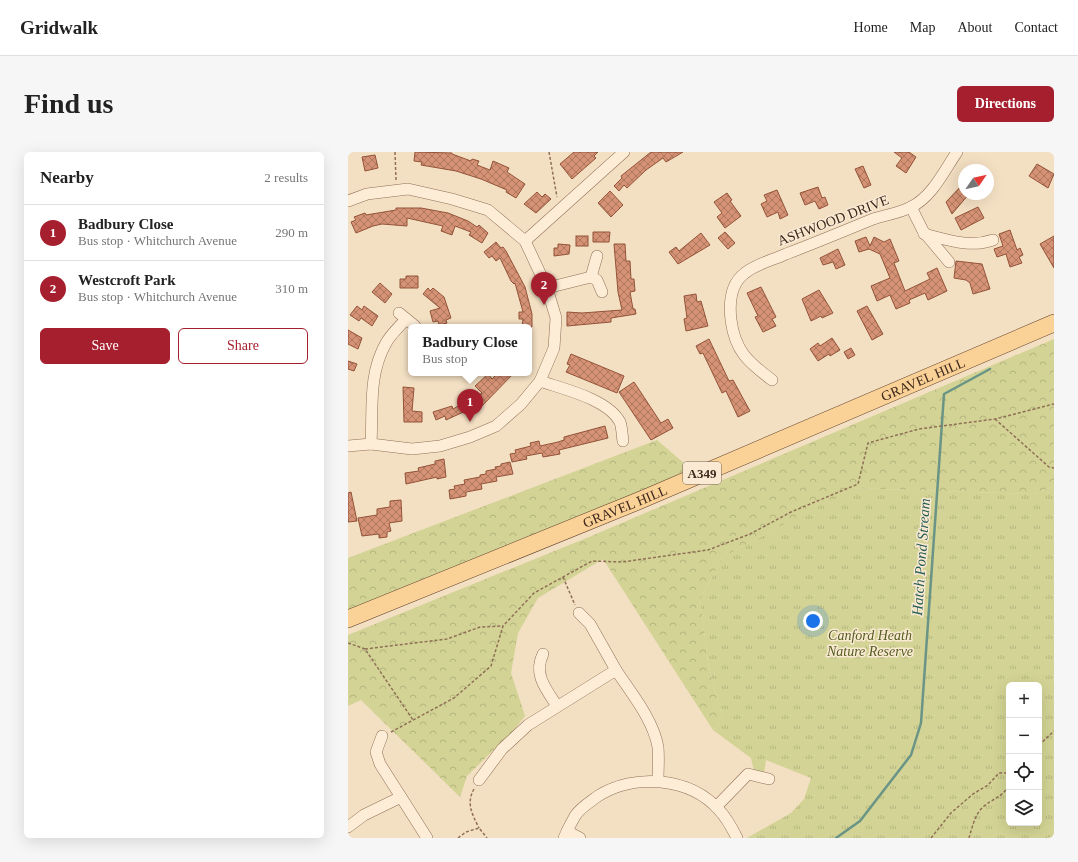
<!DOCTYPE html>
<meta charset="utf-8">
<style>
:root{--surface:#fff;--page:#f6f6f6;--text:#222;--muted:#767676;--line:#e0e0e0;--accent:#a61f2e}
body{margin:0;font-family:"Times New Roman",serif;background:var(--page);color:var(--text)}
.controls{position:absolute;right:12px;bottom:12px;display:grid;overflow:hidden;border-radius:6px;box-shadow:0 4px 16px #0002}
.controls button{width:36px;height:36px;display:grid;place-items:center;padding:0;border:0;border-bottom:1px solid var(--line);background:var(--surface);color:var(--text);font:20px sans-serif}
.compass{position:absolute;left:610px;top:12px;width:36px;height:36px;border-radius:50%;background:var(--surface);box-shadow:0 4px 16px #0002;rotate:56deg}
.you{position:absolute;left:465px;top:469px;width:14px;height:14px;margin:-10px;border:3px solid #fff;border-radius:50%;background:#1a73e8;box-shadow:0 0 0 6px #1a73e833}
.badge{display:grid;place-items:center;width:26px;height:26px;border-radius:50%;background:var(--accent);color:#fff;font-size:13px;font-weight:700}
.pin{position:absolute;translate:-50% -33px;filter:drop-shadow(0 1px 2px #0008)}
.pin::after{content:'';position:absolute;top:21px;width:14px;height:12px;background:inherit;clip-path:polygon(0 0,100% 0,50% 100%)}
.popup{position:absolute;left:60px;top:172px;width:124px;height:52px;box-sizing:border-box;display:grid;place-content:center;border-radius:6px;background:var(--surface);filter:drop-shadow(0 1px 3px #0005);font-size:13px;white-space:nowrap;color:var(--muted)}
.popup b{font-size:15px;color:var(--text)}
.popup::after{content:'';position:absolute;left:50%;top:100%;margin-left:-8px;border:8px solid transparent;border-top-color:var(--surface)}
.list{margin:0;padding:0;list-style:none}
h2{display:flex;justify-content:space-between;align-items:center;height:52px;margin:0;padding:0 16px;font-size:17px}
h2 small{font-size:13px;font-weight:400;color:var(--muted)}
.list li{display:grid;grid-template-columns:26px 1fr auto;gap:12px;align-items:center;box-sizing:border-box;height:56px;padding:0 16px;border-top:1px solid var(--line)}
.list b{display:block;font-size:15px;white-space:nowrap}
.list p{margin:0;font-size:13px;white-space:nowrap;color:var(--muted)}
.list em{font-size:13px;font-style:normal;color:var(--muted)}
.actions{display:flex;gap:8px;padding:12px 16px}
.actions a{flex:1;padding:9px 0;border:1px solid var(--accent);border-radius:6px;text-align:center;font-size:14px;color:var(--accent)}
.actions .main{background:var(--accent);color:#fff}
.icon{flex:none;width:22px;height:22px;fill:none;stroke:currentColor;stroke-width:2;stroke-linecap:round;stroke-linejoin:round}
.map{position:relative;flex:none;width:706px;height:686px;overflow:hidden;border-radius:6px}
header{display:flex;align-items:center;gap:24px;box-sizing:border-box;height:56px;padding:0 20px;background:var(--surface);border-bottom:1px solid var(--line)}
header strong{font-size:19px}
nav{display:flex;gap:22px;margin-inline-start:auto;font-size:14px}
.intro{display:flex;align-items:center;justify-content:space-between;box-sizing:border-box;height:96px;padding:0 24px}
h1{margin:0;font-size:28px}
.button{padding:10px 18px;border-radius:6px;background:var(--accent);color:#fff;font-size:14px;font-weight:700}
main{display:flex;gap:24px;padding:0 24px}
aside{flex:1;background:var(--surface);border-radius:6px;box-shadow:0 4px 16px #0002}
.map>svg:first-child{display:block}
.grass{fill:url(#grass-tufts);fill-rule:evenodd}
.forest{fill:url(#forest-crowns)}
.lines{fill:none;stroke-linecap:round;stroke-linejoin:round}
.stream{stroke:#6a9586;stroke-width:2.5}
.building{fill:url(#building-cross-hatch);stroke:#925339}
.minor-casing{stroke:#906f57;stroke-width:12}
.primary-casing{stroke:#5d3d2b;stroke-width:18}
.path{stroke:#906f57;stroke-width:1.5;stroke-dasharray:3 2;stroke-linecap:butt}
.minor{stroke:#fdedd7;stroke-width:11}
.primary{stroke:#fad196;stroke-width:17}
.labels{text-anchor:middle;stroke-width:3;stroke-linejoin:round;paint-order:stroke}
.shield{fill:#faead3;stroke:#766354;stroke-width:1}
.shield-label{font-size:13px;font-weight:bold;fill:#3e291d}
.street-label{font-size:14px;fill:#3e291d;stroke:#faead3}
.park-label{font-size:14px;font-style:italic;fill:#545d21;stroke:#faead3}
.water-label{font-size:15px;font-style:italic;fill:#2a5f56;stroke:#faead3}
</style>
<header>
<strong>Gridwalk</strong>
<nav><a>Home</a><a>Map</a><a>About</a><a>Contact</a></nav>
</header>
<div class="intro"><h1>Find us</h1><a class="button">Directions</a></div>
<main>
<aside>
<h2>Nearby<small>2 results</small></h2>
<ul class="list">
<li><span class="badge">1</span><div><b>Badbury Close</b><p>Bus stop · Whitchurch Avenue</p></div><em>290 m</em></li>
<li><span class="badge">2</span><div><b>Westcroft Park</b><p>Bus stop · Whitchurch Avenue</p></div><em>310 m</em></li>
</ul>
<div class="actions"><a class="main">Save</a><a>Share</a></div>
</aside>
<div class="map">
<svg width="706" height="686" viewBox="0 0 706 686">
<defs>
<pattern id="grass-tufts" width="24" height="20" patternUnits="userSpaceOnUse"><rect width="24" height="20" fill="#d2d394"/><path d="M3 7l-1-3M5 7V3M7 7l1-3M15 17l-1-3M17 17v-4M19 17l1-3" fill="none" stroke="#b5b57f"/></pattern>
<pattern id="forest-crowns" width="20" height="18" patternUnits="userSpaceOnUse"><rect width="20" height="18" fill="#d2d394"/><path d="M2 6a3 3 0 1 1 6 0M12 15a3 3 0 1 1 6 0" fill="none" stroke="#b5b57f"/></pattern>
<pattern id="building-cross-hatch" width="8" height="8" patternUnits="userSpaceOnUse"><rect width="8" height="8" fill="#d69274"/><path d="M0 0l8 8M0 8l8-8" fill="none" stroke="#af775f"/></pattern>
</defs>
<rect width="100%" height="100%" fill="#f3dfc2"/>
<path class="grass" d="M706,334V686H399L443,661L456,647L463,626L418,608L416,621L406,619L403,606L365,578L375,568L360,511L352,447L375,405L503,336L687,342ZM661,533H691V671H661Z"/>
<g class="forest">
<path d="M706,187V334L687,342L504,336L375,405L352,447L360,511L375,568L365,578L255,407L190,446L170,481L163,521L177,564L165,579L119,624L112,645L13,548L0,554V483L241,385Z"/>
<path d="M309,288L344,318L0,460V406Z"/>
</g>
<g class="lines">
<path class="stream" d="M488,686L512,669L563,603L573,571L596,242L642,217"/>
</g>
<g class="building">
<path d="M67,0L104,1V2L123,9L124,7L131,9L129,13L142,18L145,9L161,16L159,20L177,32L168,46L158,40L159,38L133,27L108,19L73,13L74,10L66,9Z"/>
<path d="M226,0H250L246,4L248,6L224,27L212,12Z"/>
<path d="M303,0H335L318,10L315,6L298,18L279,36L276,33L271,39L266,34L274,26L273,24Z"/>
<path d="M546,0H561L568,5L558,21L548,14L554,6Z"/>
<path d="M27,3L30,16L17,19L14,5Z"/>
<path d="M689,12L706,22L700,36L681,24Z"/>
<path d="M515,14L523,33L516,36L507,17Z"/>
<path d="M616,31V42H621L604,62L598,50Z"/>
<path d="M470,35L474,46L477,45L480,53L471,57L467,49L457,53L452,41Z"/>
<path d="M429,38L440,63L432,67L430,60L419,65L413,52L419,49L416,43Z"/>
<path d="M262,39L275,53L263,65L250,51Z"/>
<path d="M189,40L194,45L197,42L203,47L188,61L176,52Z"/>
<path d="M379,41L384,48L382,49L393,64L377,76L369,65L374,61L366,50Z"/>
<path d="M630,55L636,66L613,78L607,66Z"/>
<path d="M48,56H73L100,61L120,69L129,75L131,73L140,81L134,91L121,83L123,80L107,74L104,83L93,79L95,74L59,66V74L34,72L25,74L8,81L3,70L8,68L6,65L17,61L18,63L48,58Z"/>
<path d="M662,78L669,98L672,96L675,103L671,105L674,111L662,115L658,102L649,105L646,97L655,94L651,82Z"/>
<path d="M245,80H262L261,90H245Z"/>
<path d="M377,80L387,91L380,97L370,86Z"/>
<path d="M353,81L362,93L330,112L321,100L328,95L331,99Z"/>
<rect x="228" y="84" width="12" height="10"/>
<path d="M706,84V116L692,92Z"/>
<path d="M518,85L522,94L526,85L536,90L542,87L551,109L546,111L557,139L582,127L579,121L589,116L599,139L580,148L577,141L561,148L562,151L548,157L542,143L529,149L523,134L542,126L532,102L521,97L511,100L507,89Z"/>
<path d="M148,90L153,96L155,95L158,99L177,135L184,162V175H174L175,167H171V160H175L167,131L166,132L163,129L152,106L148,109L144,104L141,106L136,100Z"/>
<path d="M210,92L222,93L221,102L206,104V96H210Z"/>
<path d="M266,92H277L278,109H282L283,127H286L287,139L282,140L285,157H287L288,162L263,166V170L219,174V160L234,161L274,158L270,140Z"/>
<path d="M490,97L497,113L488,117L485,110L475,113L472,106Z"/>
<path d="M608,109L634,112L642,137L625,142L622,131L618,128L606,126Z"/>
<path d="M58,124H70V136H52V127H58Z"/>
<path d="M32,131L44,142L37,151L24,140Z"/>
<path d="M413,135L428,165L424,167L428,174L415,180L407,165L410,164L399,141Z"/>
<path d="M80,136L82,139L85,136L96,145L103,166L98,168L99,171L91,173L90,169L85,170L82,159L92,156L75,142Z"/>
<path d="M471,138L485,161L474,166L473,164L463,169L454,147Z"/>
<path d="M348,142L349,150L353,149L360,174L338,179L336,167L339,166L336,144Z"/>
<path d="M9,154L14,158L16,154L30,164L24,174L13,166L11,169L2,163Z"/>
<path d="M519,154L535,182L524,188L509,159Z"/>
<path d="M0,178L14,186L10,197L0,192Z"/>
<path d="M484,186L492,198L482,204L481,202L470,209L462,197L470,191L472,194Z"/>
<path d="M361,187L381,229L385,228L402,259L390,265L378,239L374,241L355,201L352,202L348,194Z"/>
<path d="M503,196L507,203L500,207L496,200Z"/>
<path d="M223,202L276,224L269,241L218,220L222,213L219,212Z"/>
<path d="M0,209L9,212L6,219L0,217Z"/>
<path d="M150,221H166L133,255L123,260L122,257L98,268L97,264L88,268L85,260L104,254L105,257L134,241L127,234L140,222L144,227Z"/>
<path d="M286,230L313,271L320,267L325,276L303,288L271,240Z"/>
<path d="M55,235L66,236L64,259L74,260V270H56Z"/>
<path d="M257,274L260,286L211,298L212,302L195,305L194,301L178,304L179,307L164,310L162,302L168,301L167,298L183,294L182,291L191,289L192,294L210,290L216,288V285Z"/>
<path d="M96,307L98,325L89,327V325L58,332L57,321L71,319L70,316L87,312V309Z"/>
<path d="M162,310L165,322L148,325L149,329L133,332L134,337L118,340V344L102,347L101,338L107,337L106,334L117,332L116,328L132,325V323L138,322V319L148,317L147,315L153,314V312Z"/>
<path d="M3,340L9,369L0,370V341Z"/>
<path d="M53,348L54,369L41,371L43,379L39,380V385L31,386V382L14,384L10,366L29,363V357L42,355V349Z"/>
</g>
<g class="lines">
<g class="minor-casing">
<g id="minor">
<path d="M0,49L19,42L60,37L104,47L140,58L177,89L199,136L208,166L206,196L192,229L173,252L148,274L122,285L92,294L64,297L23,292L0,294"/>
<path d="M563,55L575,79L601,110"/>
<path d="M576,82C600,88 622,96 645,88"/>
<path d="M177,89L276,0"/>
<path d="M243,125L249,104"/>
<path d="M199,136L243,125L249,128L254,140"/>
<path d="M51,161L67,174"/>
<path d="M424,228C400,210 387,199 383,168C381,151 382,132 397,121C408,112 425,108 438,102C467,91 496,79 525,67C537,63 552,61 563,55C584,45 596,19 609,0"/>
<path d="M192,229C215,237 260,247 272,270C274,275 274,283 275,289"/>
<path d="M23,292C25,257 20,223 38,191C43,182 51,175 58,167"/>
<path d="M231,461L242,472L268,518"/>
<path d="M195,502C185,522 198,537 209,554"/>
<path d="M34,584L28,600L32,612L53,645"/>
<path d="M131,628L154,597L180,573L268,518C283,541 305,567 310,595C311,606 310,618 310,629"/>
<path d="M368,655L400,622L421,627"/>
<path d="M0,675L16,663L53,645L79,686"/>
<path d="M219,679L232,686"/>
<path d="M216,686C219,679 223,671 227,664C232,656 242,650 250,644C286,621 342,625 371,658C379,666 384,676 389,686"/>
</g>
</g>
<g class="primary-casing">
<g id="primary">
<path id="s1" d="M0,467L295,347L706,171"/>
</g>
</g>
<g class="path">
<path d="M47,0L48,28"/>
<path d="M201,0L209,45"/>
<path d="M647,267L701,315L706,316"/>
<path d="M215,425L227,453"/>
<path d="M0,491L17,497L65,568"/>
<path d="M17,497L99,487L132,475L155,474"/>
<path d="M43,580L106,546L143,514L155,474L186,441L244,409L274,410L360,398L402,382L443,360L510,332L520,291L571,277L647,267L706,252"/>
<path d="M691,593L706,579"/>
<path d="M126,637C118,651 124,662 131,676"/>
<path d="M110,686L118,680L131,676L139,686"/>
<path d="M583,686L603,661L625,642L640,633L651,621H661"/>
<path d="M621,686C624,676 627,662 635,655C645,646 654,646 661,633"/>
</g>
<use href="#minor" class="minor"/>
<use href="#primary" class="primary"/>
</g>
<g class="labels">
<rect class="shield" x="335" y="310" width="38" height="22" rx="3"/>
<g class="shield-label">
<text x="354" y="326">A349</text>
</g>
<g class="street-label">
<text transform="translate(485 68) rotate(-21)" y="5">ASHWOOD DRIVE</text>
<text dy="5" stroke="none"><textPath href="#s1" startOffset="623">GRAVEL HILL</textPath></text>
<text dy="5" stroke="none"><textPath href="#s1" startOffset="299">GRAVEL HILL</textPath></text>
</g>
<g class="park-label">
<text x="522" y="488">Canford Heath<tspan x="522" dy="16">Nature Reserve</tspan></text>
</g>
<g class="water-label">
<text transform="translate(573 405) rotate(-86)" y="5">Hatch Pond Stream</text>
</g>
</g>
</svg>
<div class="controls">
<button>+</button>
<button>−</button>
<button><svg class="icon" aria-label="locate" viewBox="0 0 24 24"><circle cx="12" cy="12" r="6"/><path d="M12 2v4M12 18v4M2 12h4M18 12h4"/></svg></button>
<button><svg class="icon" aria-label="layers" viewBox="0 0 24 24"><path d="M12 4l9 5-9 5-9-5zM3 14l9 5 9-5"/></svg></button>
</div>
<svg class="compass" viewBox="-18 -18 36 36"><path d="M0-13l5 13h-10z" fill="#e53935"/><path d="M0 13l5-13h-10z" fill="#767676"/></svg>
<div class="you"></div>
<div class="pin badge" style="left:122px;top:270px">1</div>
<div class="popup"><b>Badbury Close</b>Bus stop</div>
<div class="pin badge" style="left:196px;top:153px">2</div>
</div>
</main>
